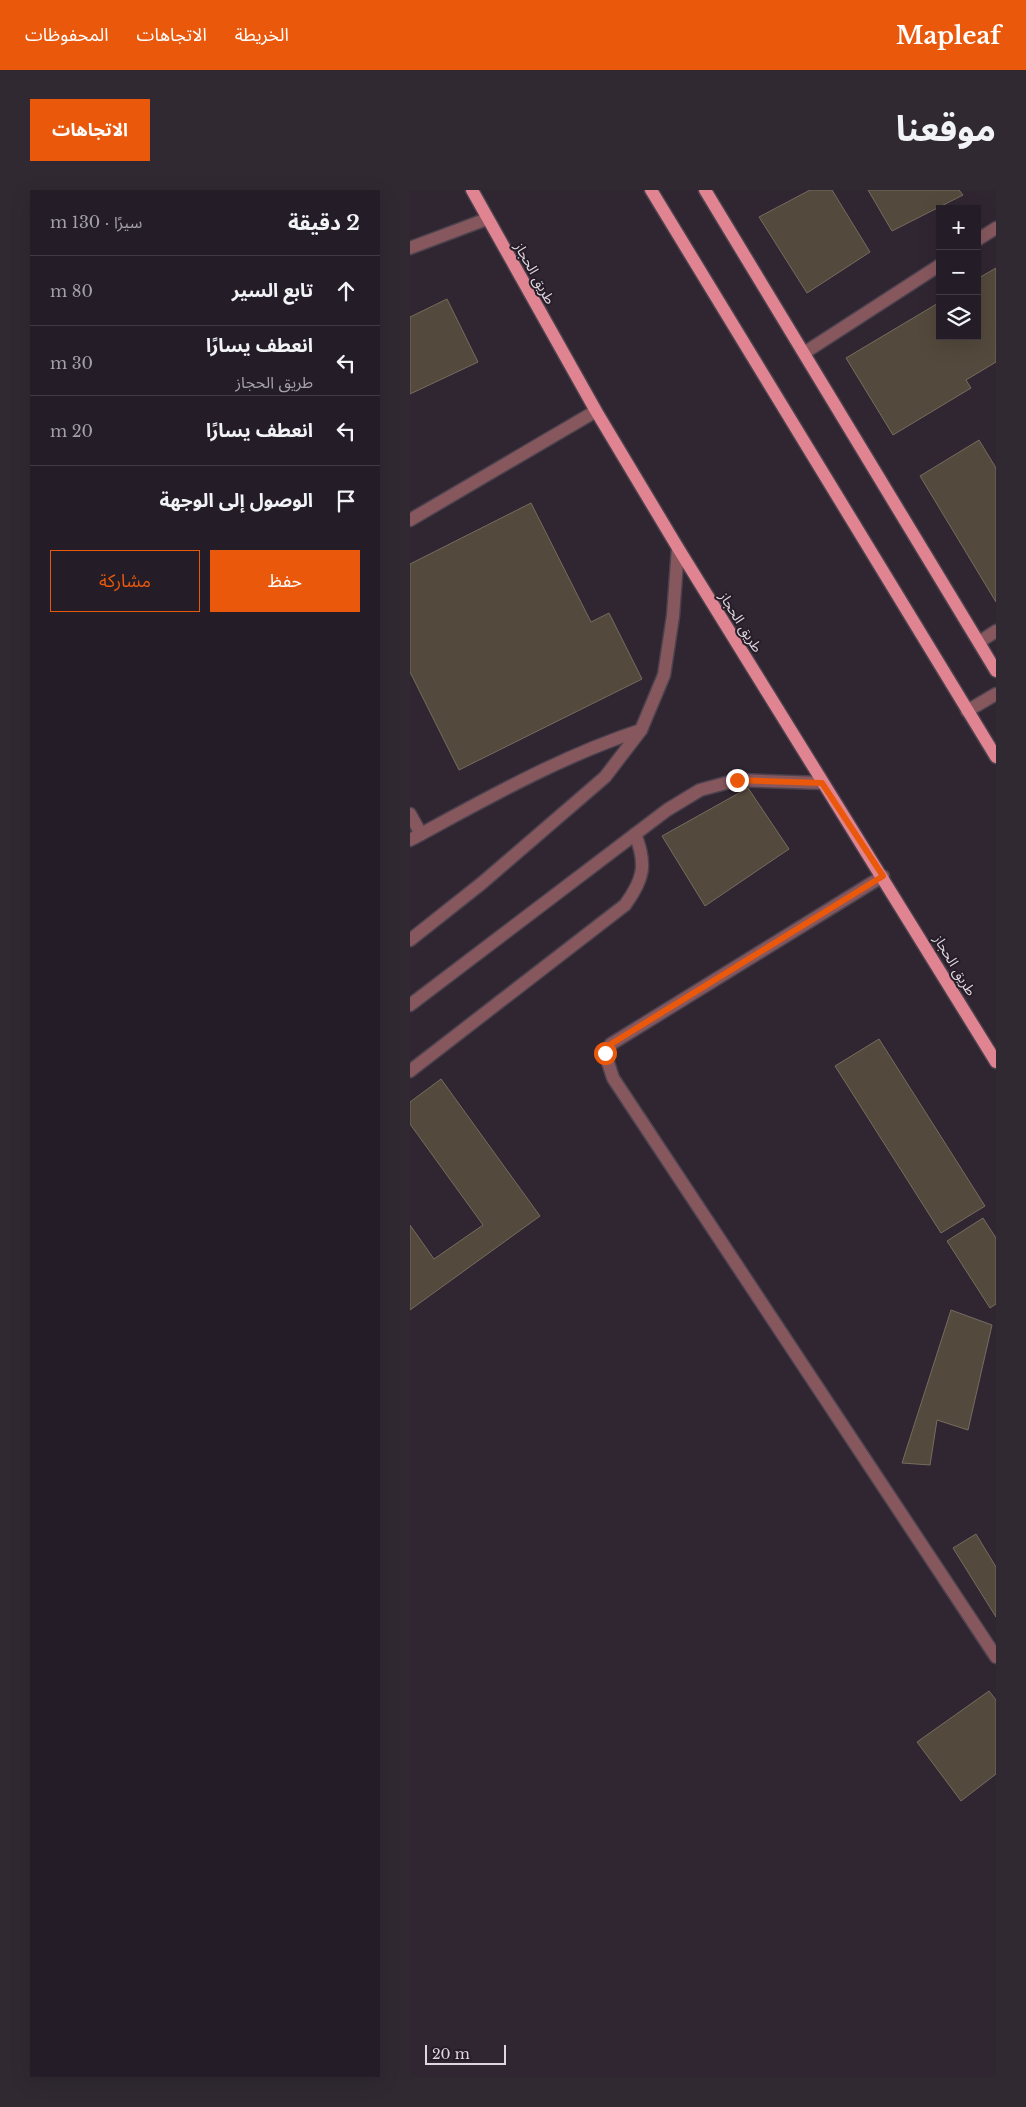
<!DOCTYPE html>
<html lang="ar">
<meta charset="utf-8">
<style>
:root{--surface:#241c26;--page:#302932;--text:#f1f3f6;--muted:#a3a1a7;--line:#413a43;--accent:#ea580c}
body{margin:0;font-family:"Libre Baskerville","Noto Sans Arabic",serif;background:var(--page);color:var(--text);direction:rtl}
.controls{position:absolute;right:15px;top:15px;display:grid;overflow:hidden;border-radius:0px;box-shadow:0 5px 20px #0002}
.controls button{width:45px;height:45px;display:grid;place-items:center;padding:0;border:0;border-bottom:1px solid var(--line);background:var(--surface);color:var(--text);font:25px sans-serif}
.scale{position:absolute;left:15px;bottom:12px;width:81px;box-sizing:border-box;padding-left:5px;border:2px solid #ded7de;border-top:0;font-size:14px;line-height:18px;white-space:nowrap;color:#ded7de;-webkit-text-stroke:4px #261d28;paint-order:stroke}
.stop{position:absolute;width:15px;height:15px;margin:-11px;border:4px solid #ea580c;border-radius:50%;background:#fff}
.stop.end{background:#ea580c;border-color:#fff;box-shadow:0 1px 5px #0008}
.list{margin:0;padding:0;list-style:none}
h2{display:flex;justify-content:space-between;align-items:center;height:65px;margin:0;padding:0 20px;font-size:21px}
h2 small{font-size:16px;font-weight:400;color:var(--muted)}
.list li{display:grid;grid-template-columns:32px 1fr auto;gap:15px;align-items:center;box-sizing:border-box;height:70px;padding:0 20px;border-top:1px solid var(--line)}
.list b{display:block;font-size:19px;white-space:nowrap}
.list p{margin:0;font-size:16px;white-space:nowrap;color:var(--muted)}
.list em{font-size:16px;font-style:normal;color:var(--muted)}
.actions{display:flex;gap:10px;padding:15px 20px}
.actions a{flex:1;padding:11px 0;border:1px solid var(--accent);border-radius:0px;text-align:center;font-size:18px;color:var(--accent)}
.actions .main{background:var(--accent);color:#fff}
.icon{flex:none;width:28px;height:28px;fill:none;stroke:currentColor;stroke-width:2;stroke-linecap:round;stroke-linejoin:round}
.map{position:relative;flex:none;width:586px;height:1887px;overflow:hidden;direction:ltr;border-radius:0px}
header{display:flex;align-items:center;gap:30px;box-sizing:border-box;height:70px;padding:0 25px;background:var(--accent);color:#fff}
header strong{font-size:24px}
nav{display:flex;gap:28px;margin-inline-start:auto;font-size:18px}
.intro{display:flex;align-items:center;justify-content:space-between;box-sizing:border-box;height:120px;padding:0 30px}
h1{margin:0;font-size:35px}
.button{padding:12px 22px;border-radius:0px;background:var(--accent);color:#fff;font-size:18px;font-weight:700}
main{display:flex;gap:30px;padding:0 30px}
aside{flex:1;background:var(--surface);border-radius:0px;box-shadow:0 5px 20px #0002}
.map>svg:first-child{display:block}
.building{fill:#53493c;stroke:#766c5e}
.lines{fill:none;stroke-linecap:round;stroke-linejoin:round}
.minor-casing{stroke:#4c424e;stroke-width:15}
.major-casing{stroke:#4c424e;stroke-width:15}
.minor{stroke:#86585e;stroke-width:12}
.major{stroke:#e18491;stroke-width:12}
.route{stroke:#ea580c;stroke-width:6}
.labels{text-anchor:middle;stroke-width:4;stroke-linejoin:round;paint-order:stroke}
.street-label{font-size:14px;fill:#ded7de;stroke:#261d28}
</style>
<header>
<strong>Mapleaf</strong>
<nav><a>الخريطة</a><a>الاتجاهات</a><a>المحفوظات</a></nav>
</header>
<div class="intro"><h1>موقعنا</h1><a class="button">الاتجاهات</a></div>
<main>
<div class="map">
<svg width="586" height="1887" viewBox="0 0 586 1887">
<rect width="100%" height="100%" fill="#302632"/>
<g class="building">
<path d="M400,0H422L460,62L397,103L349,27Z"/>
<path d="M458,0H549L553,5L482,41Z"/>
<path d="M586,78V172L556,190L561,198L483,245L436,168L530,112V146H567V89Z"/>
<path d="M37,109L68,172L0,204V127Z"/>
<path d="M569,250L586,278V412L510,286Z"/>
<path d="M121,313L181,432L199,423L232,489L49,580L0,482V374Z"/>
<path d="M338,598L379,659L295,716L252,646Z"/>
<path d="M469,849L575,1016L531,1043L425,876Z"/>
<path d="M31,889L130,1026L0,1120V1035L24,1069L73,1035L0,934V912Z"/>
<path d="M573,1028L586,1048V1114L580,1118L537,1051Z"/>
<path d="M541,1120L582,1135L558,1240L527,1230L520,1275L492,1273Z"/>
<path d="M566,1344L586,1377V1427L543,1358Z"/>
<path d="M579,1501L586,1510V1584L551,1611L507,1552Z"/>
</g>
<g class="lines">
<g class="minor-casing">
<g id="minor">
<path d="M567,50L586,38"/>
<path d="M0,58L77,29"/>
<path d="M394,163L530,75"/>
<path d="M0,330L186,221"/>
<path d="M569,452L586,441"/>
<path d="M557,521L586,504"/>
<path d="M0,624L11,644"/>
<path d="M0,650C76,609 149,567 231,540"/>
<path d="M473,686L201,854L195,863L203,888L586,1467"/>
<path d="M0,750L72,693L195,587L231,540L254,485L263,426L268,358"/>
<path d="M0,815L257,620L290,600L327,590L412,593"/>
<path d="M0,881L215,715C234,689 237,674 225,644"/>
</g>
</g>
<g class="major-casing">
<g id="major">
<path d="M62,0L186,221L268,358L586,872"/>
<path d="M241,0L586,567"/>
<path d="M295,0L586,481"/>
</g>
</g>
<use href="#minor" class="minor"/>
<use href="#major" class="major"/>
</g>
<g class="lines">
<path class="route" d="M195,863L201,854L473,686L412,593L327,590"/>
</g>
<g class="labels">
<g class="street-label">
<text transform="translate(125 83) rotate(61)" y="5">طريق الحجاز</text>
<text transform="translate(331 432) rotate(58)" y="5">طريق الحجاز</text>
<text transform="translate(545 775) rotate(59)" y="5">طريق الحجاز</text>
</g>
</g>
</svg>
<div class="controls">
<button>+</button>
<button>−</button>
<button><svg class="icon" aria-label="layers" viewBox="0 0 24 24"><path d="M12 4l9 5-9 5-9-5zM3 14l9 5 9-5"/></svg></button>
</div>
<div class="scale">20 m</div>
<div class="stop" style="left:195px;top:863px"></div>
<div class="stop end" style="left:327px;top:590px"></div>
</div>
<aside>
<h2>2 دقيقة<small>سيرًا · 130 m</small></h2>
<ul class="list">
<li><svg class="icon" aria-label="ahead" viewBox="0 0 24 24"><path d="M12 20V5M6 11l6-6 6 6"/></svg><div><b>تابع السير</b></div><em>80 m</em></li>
<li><svg class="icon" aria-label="left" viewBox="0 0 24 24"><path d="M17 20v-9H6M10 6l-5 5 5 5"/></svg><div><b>انعطف يسارًا</b><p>طريق الحجاز</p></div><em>30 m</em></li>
<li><svg class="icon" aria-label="left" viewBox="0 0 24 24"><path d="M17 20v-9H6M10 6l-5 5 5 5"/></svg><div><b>انعطف يسارًا</b></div><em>20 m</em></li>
<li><svg class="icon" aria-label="arrive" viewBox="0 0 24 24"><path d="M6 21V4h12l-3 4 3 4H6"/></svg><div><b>الوصول إلى الوجهة</b></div></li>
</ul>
<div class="actions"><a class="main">حفظ</a><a>مشاركة</a></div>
</aside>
</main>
